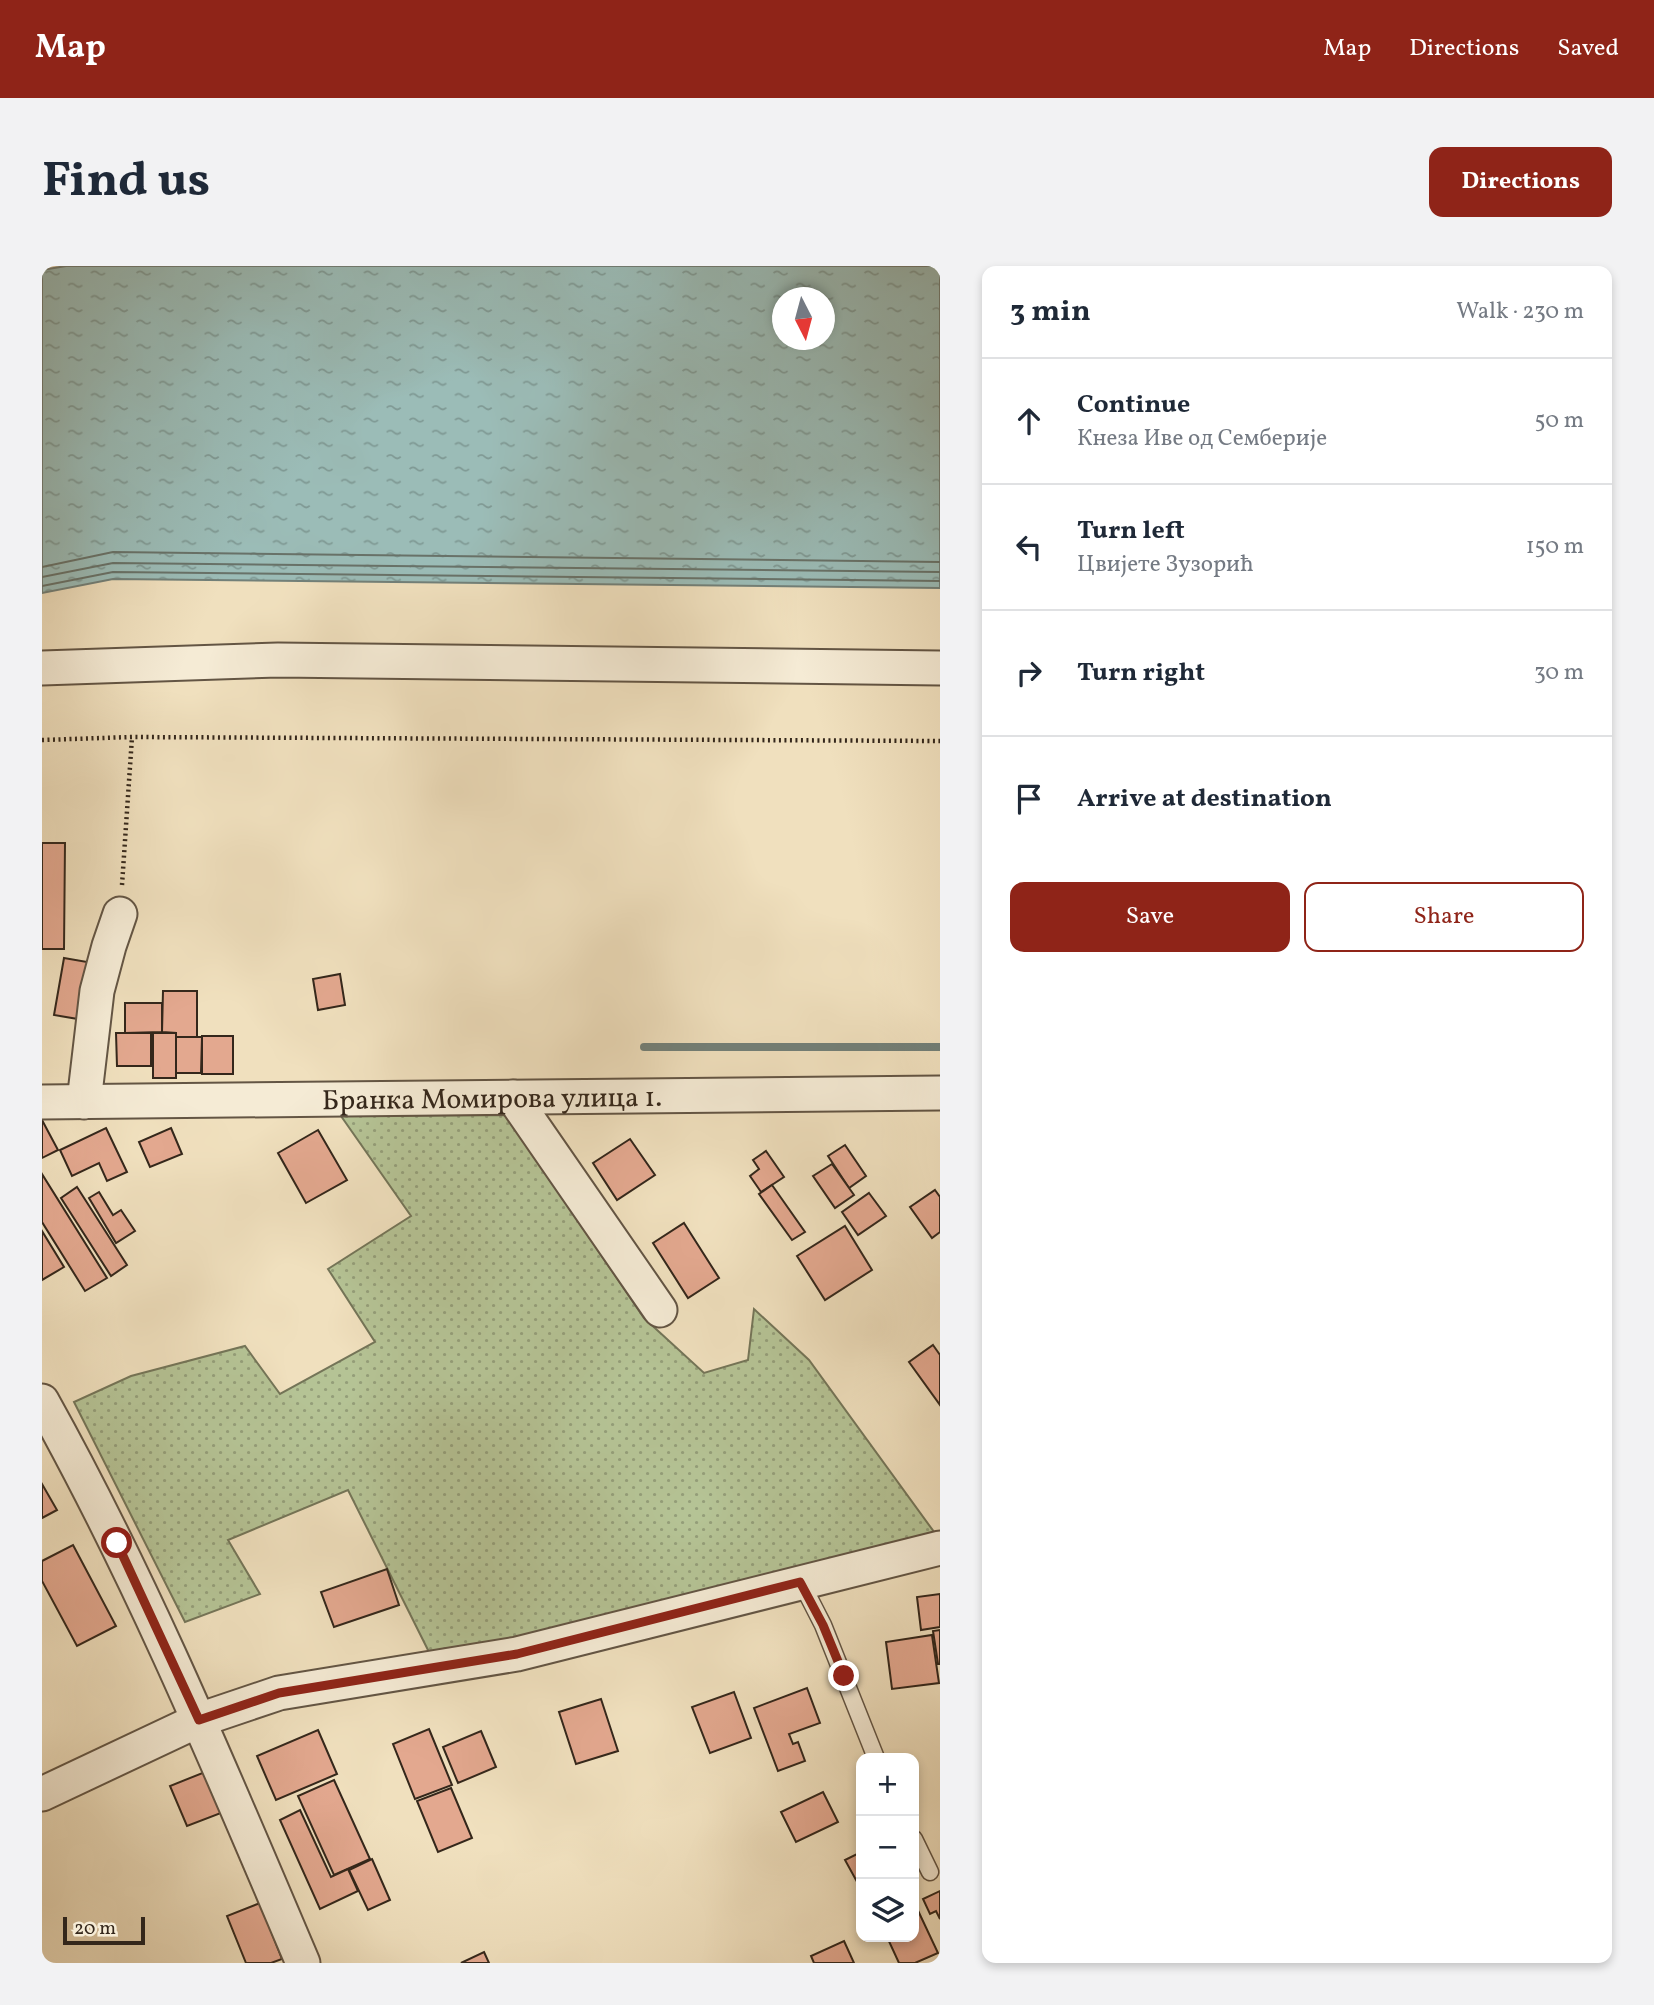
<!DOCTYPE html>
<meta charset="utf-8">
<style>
:root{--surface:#fff;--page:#f2f2f3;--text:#1f2937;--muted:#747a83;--line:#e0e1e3;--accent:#8f2418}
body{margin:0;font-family:Vollkorn,serif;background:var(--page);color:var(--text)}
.controls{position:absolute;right:21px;bottom:21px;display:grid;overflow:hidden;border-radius:14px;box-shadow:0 4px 10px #0003}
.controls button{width:63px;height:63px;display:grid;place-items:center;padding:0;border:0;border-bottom:2px solid var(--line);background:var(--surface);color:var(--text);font:35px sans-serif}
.compass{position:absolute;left:730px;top:21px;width:63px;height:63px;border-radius:50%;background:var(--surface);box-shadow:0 4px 10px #0003;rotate:174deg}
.scale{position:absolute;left:21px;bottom:18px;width:82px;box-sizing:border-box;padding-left:7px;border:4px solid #34271b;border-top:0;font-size:19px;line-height:24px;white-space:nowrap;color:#34271b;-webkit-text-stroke:5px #f5ebd5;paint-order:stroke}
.stop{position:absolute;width:21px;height:21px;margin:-16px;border:5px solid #8f2418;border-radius:50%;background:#fff}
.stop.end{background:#8f2418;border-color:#fff;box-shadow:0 2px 7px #0008}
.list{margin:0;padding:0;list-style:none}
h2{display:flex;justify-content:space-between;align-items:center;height:91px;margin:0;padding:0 28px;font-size:30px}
h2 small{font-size:23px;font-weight:400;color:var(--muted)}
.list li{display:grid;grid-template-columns:46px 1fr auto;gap:21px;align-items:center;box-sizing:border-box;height:126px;padding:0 28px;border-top:2px solid var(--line)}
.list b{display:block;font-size:26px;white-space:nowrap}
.list p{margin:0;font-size:23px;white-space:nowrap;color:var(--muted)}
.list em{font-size:23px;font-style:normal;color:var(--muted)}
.actions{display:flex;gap:14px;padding:21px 28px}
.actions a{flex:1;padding:16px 0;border:2px solid var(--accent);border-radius:14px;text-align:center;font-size:24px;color:var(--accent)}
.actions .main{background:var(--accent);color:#fff}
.icon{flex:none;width:38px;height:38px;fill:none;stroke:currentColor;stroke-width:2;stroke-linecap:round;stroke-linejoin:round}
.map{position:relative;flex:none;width:898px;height:1697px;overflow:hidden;border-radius:14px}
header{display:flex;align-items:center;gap:42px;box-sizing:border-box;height:98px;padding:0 35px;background:var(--accent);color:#fff}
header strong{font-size:33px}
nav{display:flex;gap:38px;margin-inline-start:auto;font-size:24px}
.intro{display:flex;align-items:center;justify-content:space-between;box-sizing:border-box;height:168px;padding:0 42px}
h1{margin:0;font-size:49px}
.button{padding:18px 32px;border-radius:14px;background:var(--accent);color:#fff;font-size:24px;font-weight:700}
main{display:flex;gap:42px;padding:0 42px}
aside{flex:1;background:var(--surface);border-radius:14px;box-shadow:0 4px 10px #0003}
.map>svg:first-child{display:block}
.green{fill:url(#green-dots);stroke:#747558;stroke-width:2}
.water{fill:url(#water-ripples);stroke:#728079;stroke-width:2;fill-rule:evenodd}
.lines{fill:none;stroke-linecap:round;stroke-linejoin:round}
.shore{stroke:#687269;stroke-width:2}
.stream{stroke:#728079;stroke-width:8}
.building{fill:#e3a88f;stroke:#34271b;stroke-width:2}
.service-casing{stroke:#635544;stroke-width:19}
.minor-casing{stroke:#635544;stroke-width:37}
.path{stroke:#34271b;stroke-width:4.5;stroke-dasharray:2 3.5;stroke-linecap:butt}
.service{stroke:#f5ebd5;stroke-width:16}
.minor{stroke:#f5ebd5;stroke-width:33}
.route{stroke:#8f2418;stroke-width:9}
.labels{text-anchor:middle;stroke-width:6;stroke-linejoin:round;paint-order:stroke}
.street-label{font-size:28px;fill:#34271b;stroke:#f5ebd5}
</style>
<header>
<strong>Map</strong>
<nav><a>Map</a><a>Directions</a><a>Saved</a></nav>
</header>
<div class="intro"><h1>Find us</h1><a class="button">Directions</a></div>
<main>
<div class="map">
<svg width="898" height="1697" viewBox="0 0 898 1697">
<defs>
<pattern id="green-dots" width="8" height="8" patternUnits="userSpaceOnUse" patternTransform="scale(1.75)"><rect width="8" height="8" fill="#b5c395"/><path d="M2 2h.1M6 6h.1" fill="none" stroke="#949e79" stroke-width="1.8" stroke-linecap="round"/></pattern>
<pattern id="water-ripples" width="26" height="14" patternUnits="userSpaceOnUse" patternTransform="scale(1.75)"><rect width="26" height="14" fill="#9bbcb7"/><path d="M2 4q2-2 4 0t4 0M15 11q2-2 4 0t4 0" fill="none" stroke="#7f9994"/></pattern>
</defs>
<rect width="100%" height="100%" fill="#f0e0be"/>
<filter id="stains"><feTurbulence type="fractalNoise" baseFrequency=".00286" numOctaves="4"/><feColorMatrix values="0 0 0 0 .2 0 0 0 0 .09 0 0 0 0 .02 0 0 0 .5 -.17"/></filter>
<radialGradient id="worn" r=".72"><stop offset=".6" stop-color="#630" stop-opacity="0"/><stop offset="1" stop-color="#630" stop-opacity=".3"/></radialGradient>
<path class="green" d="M464,849L602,1052L662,1107L706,1094L712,1043L767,1094L895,1270L391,1394L306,1224L186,1274L218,1328L143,1356L32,1136L89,1110L203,1080L238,1128L333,1076L286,1003L369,950L299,850Z"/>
<path class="water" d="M24,0H898V322L71,313L0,327V4ZM740,32H782V74H740Z"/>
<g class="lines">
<g class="shore">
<path d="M0,301L71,286L898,296"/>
<path d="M0,311L71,297L898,306"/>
<path d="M0,320L71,306L898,315"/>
</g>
<path class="stream" d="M602,781H898"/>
</g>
<g class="building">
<path d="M0,577H23L22,683H0Z"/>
<path d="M22,692L51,697L42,754L12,749Z"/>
<path d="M298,708L303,739L276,744L271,713Z"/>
<path d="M121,725H155V771H134V767L120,766Z"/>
<path d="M83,737H120V766L83,767Z"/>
<path d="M74,767H109V800H75Z"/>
<rect x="111" y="767" width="23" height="45"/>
<rect x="160" y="770" width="31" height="38"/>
<path d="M134,771H160L159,807H134Z"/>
<path d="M0,854L16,884L0,892Z"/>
<path d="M64,862L85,906L65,915L57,897L30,910L18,884Z"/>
<path d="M129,862L140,888L108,901L97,876Z"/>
<path d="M276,864L305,914L264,937L236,887Z"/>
<path d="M588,873L613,909L575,934L551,897Z"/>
<path d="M803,879L824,910L807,922L786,890Z"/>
<path d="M724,885L742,911L719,926L708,910L717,903L711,894Z"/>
<path d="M790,898L812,929L793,942L771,910Z"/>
<path d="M0,908L65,1012L43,1025L0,956Z"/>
<path d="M730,919L763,966L750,974L717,928Z"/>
<path d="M35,921L85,999L69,1010L19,932Z"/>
<path d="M893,924L898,931V966L890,972L868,941Z"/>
<path d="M57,926L71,949L79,944L93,965L74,977L47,932Z"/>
<path d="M827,927L844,950L816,969L800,946Z"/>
<path d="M642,957L677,1012L646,1032L611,977Z"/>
<path d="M803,960L830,1004L783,1034L755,990Z"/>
<path d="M0,965L22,1001L0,1014Z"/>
<path d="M891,1079L898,1089V1139L867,1096Z"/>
<path d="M0,1218L15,1244L0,1252Z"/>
<path d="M31,1279L74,1360L35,1380L0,1315V1295Z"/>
<path d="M345,1303L357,1339L292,1361L279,1326Z"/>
<path d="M898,1328V1361L879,1364L875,1331Z"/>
<path d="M898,1364V1398H896L891,1365Z"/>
<path d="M890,1369L897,1417L850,1423L844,1376Z"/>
<path d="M765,1422L778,1457L747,1468L751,1478L756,1476L763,1495L736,1505L712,1442Z"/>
<path d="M692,1426L709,1472L668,1487L650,1441Z"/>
<path d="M559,1433L576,1485L534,1498L517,1446Z"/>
<path d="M387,1463L410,1519L373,1533L351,1478Z"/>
<path d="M276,1464L295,1508L234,1534L215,1490Z"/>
<path d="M439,1465L454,1501L416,1517L401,1481Z"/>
<path d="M163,1506L179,1547L145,1560L128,1520Z"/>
<path d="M292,1514L328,1593L292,1609L256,1530Z"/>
<path d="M409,1522L430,1572L396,1586L375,1535Z"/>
<path d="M781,1526L796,1556L754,1576L739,1546Z"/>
<path d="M258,1544L289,1611L306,1603L316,1625L278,1643L238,1554Z"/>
<path d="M819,1586V1623L803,1594Z"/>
<path d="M330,1593L348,1634L326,1644L307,1604Z"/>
<path d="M898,1625V1653L894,1645L888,1648L881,1633Z"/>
<path d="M872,1636L896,1687L873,1697H857L845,1671H872Z"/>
<path d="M218,1637L240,1693L229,1697H204L185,1650Z"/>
<path d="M802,1675L812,1697H772L769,1690Z"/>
<path d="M442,1686L447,1697H419Z"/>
</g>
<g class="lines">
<g class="service-casing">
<g id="service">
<path d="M759,1316L781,1359L834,1492"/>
<path d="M872,1573L888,1606"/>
</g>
</g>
<g class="minor-casing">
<g id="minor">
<path d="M0,402L236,394L898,402"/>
<path d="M471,831L618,1044"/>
<path id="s1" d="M0,836L898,827"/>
<path d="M42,836L55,725L67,680L78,648"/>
<path d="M0,1135C101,1316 180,1507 261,1697"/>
<path d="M0,1528L157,1454L237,1427L475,1388L898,1282"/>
</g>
</g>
<g class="path">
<path d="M0,474L90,471L898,475"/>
<path d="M80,619L90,471"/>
</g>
<use href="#service" class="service"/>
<use href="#minor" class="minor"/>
</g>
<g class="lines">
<path class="route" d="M75,1277L157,1454L237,1427L475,1388L758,1316L781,1359L802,1410"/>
</g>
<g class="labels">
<g class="street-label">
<text dy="10" stroke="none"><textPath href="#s1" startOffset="450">Бранка Момирова улица 1.</textPath></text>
</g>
</g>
<rect width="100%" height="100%" filter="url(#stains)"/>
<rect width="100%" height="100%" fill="url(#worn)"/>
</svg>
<div class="controls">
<button>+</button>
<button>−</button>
<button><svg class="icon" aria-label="layers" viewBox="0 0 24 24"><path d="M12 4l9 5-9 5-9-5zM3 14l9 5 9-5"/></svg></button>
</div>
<svg class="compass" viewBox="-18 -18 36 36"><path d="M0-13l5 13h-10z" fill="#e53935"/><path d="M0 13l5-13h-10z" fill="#747a83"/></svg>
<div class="scale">20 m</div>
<div class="stop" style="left:75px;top:1277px"></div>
<div class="stop end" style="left:802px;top:1410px"></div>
</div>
<aside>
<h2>3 min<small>Walk · 230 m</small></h2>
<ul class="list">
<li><svg class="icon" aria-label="ahead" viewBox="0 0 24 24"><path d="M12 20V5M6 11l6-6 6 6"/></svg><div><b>Continue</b><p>Кнеза Иве од Семберије</p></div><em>50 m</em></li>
<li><svg class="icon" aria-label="left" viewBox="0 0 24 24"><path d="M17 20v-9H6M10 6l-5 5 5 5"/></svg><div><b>Turn left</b><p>Цвијете Зузорић</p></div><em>150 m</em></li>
<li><svg class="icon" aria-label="right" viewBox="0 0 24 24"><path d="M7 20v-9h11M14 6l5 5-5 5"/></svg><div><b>Turn right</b></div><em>30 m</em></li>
<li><svg class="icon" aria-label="arrive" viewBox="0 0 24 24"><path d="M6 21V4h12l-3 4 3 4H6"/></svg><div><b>Arrive at destination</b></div></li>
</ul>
<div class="actions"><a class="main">Save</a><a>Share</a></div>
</aside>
</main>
